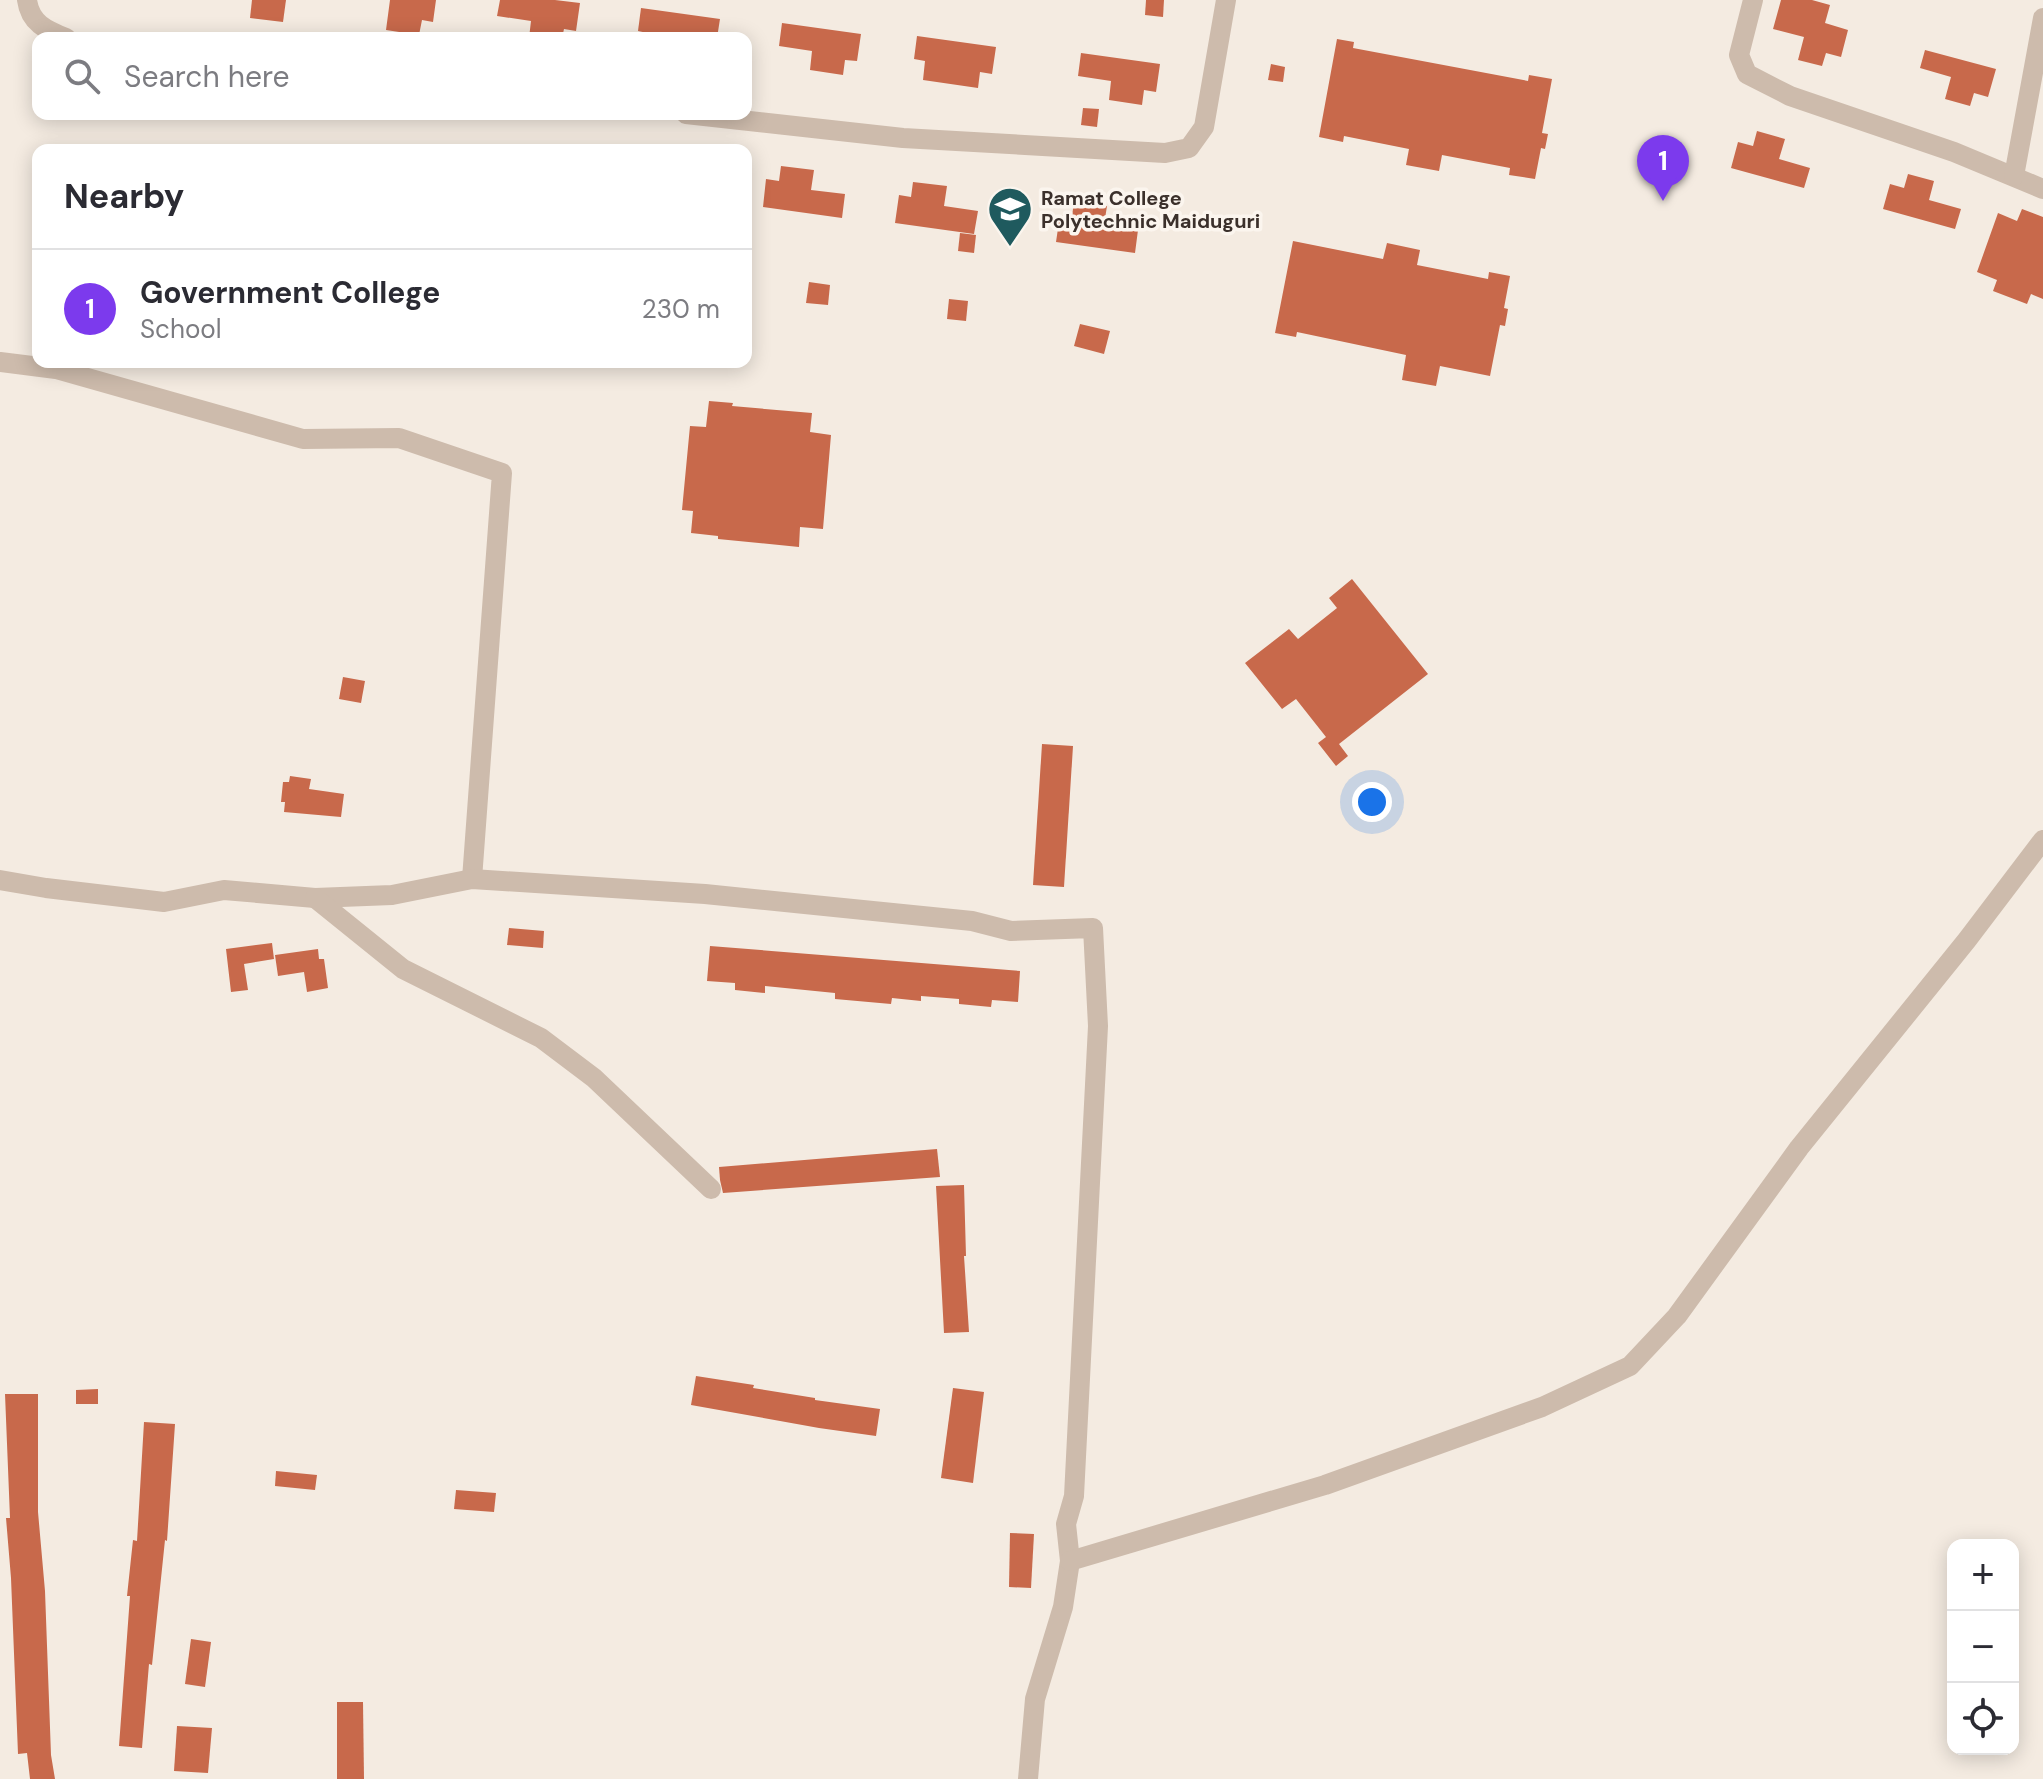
<!DOCTYPE html>
<meta charset="utf-8">
<style>
:root{--surface:#fff;--page:#f2f2f3;--text:#2b2b33;--muted:#7c7c81;--line:#e1e1e2;--accent:#7c3aed}
body{margin:0;font-family:"DM Sans",sans-serif;background:var(--page);color:var(--text)}
.controls{position:absolute;right:24px;bottom:24px;display:grid;overflow:hidden;border-radius:16px;box-shadow:0 4px 20px #0003}
.controls button{width:72px;height:72px;display:grid;place-items:center;padding:0;border:0;border-bottom:2px solid var(--line);background:var(--surface);color:var(--text);font:40px sans-serif}
.you{position:absolute;left:1372px;top:802px;width:28px;height:28px;margin:-20px;border:6px solid #fff;border-radius:50%;background:#1a73e8;box-shadow:0 0 0 12px #1a73e833}
.badge{display:grid;place-items:center;width:52px;height:52px;border-radius:50%;background:var(--accent);color:#fff;font-size:26px;font-weight:700}
.pin{position:absolute;translate:-50% -66px;filter:drop-shadow(0 2px 4px #0008)}
.pin::after{content:'';position:absolute;top:42px;width:28px;height:24px;background:inherit;clip-path:polygon(0 0,100% 0,50% 100%)}
.list{margin:0;padding:0;list-style:none}
h2{display:flex;justify-content:space-between;align-items:center;height:104px;margin:0;padding:0 32px;font-size:34px}
h2 small{font-size:26px;font-weight:400;color:var(--muted)}
.list li{display:grid;grid-template-columns:52px 1fr auto;gap:24px;align-items:center;box-sizing:border-box;height:120px;padding:0 32px;border-top:2px solid var(--line)}
.list b{display:block;font-size:30px;white-space:nowrap}
.list p{margin:0;font-size:26px;white-space:nowrap;color:var(--muted)}
.list em{font-size:26px;font-style:normal;color:var(--muted)}
.icon{flex:none;width:44px;height:44px;fill:none;stroke:currentColor;stroke-width:2;stroke-linecap:round;stroke-linejoin:round}
.map{position:relative;flex:none;width:2043px;height:1779px;overflow:hidden}
.search{position:absolute;background:var(--surface);box-shadow:0 4px 20px #0003;left:32px;top:32px;width:720px;height:88px;display:flex;align-items:center;gap:20px;box-sizing:border-box;padding:0 28px;border-radius:16px;color:var(--muted);font-size:30px}
.panel{position:absolute;background:var(--surface);box-shadow:0 4px 20px #0003;left:32px;top:144px;width:720px;height:224px;border-radius:16px}
.map>svg:first-child{display:block}
.building{fill:#c8694b}
.lines{fill:none;stroke-linecap:round;stroke-linejoin:round}
.street{stroke:#cdbbac;stroke-width:20}
.labels{text-anchor:middle;stroke-width:7;stroke-linejoin:round;paint-order:stroke}
.poi-label{font-size:20px;font-weight:bold;fill:#3b302b;stroke:#fbf5ee;text-anchor:start}
</style>
<div class="map">
<svg width="2043" height="1779" viewBox="0 0 2043 1779">
<rect width="100%" height="100%" fill="#f4ebe1"/>
<g class="building">
<path d="M252,0H286L283,22L250,18Z"/>
<path d="M390,0H436L433,22L422,20L419,35L386,30Z"/>
<path d="M500,0H555L580,3L576,31L564,29L562,38H529L531,21L497,16Z"/>
<path d="M1146,0H1164L1163,17L1145,15Z"/>
<path d="M1781,0H1812L1830,5L1825,23L1848,30L1841,57L1826,53L1822,66L1798,60L1804,37L1773,29Z"/>
<path d="M641,8L720,19L717,38H671L638,31Z"/>
<path d="M782,23L861,34L857,61L845,60L843,75L810,70L812,51L779,46Z"/>
<path d="M917,36L996,47L992,74L980,72L978,88L923,80L925,61L914,59Z"/>
<path d="M1337,39L1354,42L1353,48L1528,81L1529,75L1552,79L1542,133L1548,134L1545,149L1541,148L1535,179L1509,175L1510,168L1442,155L1439,171L1406,165L1409,149L1344,136L1343,142L1319,137Z"/>
<path d="M1925,50L1996,69L1988,97L1974,93L1970,106L1945,99L1951,77L1920,68Z"/>
<path d="M1081,53L1160,64L1156,92L1144,90L1142,105L1109,100L1111,81L1078,76Z"/>
<path d="M1271,64L1285,67L1283,82L1268,80Z"/>
<path d="M1083,108L1099,109L1097,127L1081,125Z"/>
<path d="M1757,131L1785,139L1779,159L1810,168L1804,188L1731,168L1738,142L1753,146Z"/>
<path d="M781,166L814,170L811,190L845,194L842,218L763,207L766,179L779,181Z"/>
<path d="M1908,174L1934,181L1929,200L1961,209L1955,229L1883,209L1890,184L1904,188Z"/>
<path d="M913,182L947,186L944,206L978,211L974,234L895,223L899,195L911,197Z"/>
<path d="M1074,201L1107,206L1104,225L1138,230L1135,253L1056,242L1060,215L1072,217Z"/>
<path d="M2022,209L2043,217V299L2031,294L2027,304L1993,291L1997,280L1977,272L1998,213L2017,221Z"/>
<path d="M960,233L976,235L974,253L958,251Z"/>
<path d="M1293,241L1383,259L1387,243L1420,250L1417,265L1488,279L1489,272L1510,276L1504,308L1508,309L1505,326L1500,325L1490,376L1440,366L1436,386L1402,380L1406,355L1297,332L1296,337L1275,333Z"/>
<path d="M809,282L830,285L828,305L806,303Z"/>
<path d="M949,299L968,301L966,321L947,319Z"/>
<path d="M1080,324L1110,331L1104,354L1074,346Z"/>
<path d="M709,401L733,403L732,406L812,413L810,432L831,435L823,529L800,527L799,547L718,539V536L691,533L693,511L682,510L690,426L706,427Z"/>
<path d="M1352,579L1428,674L1339,744L1348,756L1336,766L1318,743L1326,737L1296,699L1282,709L1245,663L1289,629L1298,639L1337,608L1329,598Z"/>
<path d="M343,677L365,681L361,703L339,699Z"/>
<path d="M1042,744L1073,746L1064,887L1033,885Z"/>
<path d="M290,776L311,779L309,789L344,794L341,817L284,812L285,802H281L283,782H289Z"/>
<path d="M509,928L544,931L543,948L507,945Z"/>
<path d="M272,943L274,959L244,964L248,990L231,992L226,949Z"/>
<path d="M710,946L1020,971L1018,1002L992,1000L991,1007L959,1004V999L921,996V1001L892,998L891,1004L835,999V993L765,986V993L735,990V983L707,981Z"/>
<path d="M318,949L319,959H324L328,988L307,992L304,972L278,976L275,955Z"/>
<path d="M937,1149L940,1177L723,1193L720,1180L719,1167Z"/>
<path d="M964,1185L966,1256H964L969,1332L944,1333L936,1186Z"/>
<path d="M696,1376L754,1385L753,1388L815,1398V1400L880,1409L876,1436L819,1428L691,1405Z"/>
<path d="M953,1388L984,1392L973,1483L941,1478Z"/>
<path d="M98,1389V1404H76V1390Z"/>
<path d="M5,1394H38V1512L45,1591L51,1755L55,1779H30L27,1753L18,1754L11,1578L6,1518H10Z"/>
<path d="M144,1422L175,1424L167,1541L165,1540L152,1665L149,1664L142,1748L119,1746L130,1596H127L133,1540L137,1541Z"/>
<path d="M276,1471L317,1475L315,1490L275,1486Z"/>
<path d="M456,1490L496,1493L494,1512L454,1509Z"/>
<path d="M1010,1533L1034,1534L1031,1588L1009,1587Z"/>
<path d="M191,1639L211,1642L205,1687L185,1684Z"/>
<path d="M337,1702H363L364,1779H337Z"/>
<path d="M177,1726L212,1728L208,1773L174,1771Z"/>
</g>
<g class="lines">
<g class="street">
<path d="M27,0C30,23 46,30 66,38"/>
<path d="M1753,0L1739,55L1747,74L1790,96L1954,152L2043,189"/>
<path d="M686,114L903,138L1165,153L1189,148L1204,127L1226,0"/>
<path d="M2014,176L2043,18"/>
<path d="M0,362L56,369L303,439L399,438L502,473L472,879"/>
<path d="M0,880L46,888L164,902L224,890L315,898L392,895L472,879L705,894L972,921L1011,931L1093,928L1098,1026L1074,1496L1066,1524L1070,1561L1063,1607L1035,1699L1028,1779"/>
<path d="M315,898L403,969L541,1038L594,1078L711,1189"/>
<path d="M1070,1561L1325,1485L1542,1407L1630,1366L1677,1316L1799,1148L1967,940L2043,840"/>
</g>
</g>
<defs>
<g id="school-pin" transform="scale(2.3)"><path d="M0 17L-7.5 6A9.5 9.5 0 1 1 7.5 6Z" fill="#1f5a5e" stroke="#fbf5ee"/><path d="M0-5L7-2L0 1L-7-2ZM-4 1L0 2.5L4 1V4Q0 6-4 4Z" fill="#fff"/></g>
</defs>
<g fill-rule="evenodd">
<use href="#school-pin" x="1010" y="209"/>
</g>
<g class="labels">
<g class="poi-label">
<text x="1041" y="205">Ramat College<tspan x="1041" dy="23">Polytechnic Maiduguri</tspan></text>
</g>
</g>
</svg>
<div class="controls">
<button>+</button>
<button>−</button>
<button><svg class="icon" aria-label="locate" viewBox="0 0 24 24"><circle cx="12" cy="12" r="6"/><path d="M12 2v4M12 18v4M2 12h4M18 12h4"/></svg></button>
</div>
<div class="you"></div>
<div class="pin badge" style="left:1663px;top:201px">1</div>
<div class="search"><svg class="icon" aria-label="search" viewBox="0 0 24 24"><circle cx="10" cy="10" r="6"/><path d="M15 15l6 6"/></svg>Search here</div>
<section class="panel">
<h2>Nearby<small></small></h2>
<ul class="list">
<li><span class="badge">1</span><div><b>Government College</b><p>School</p></div><em>230 m</em></li>
</ul>
</section>
</div>
